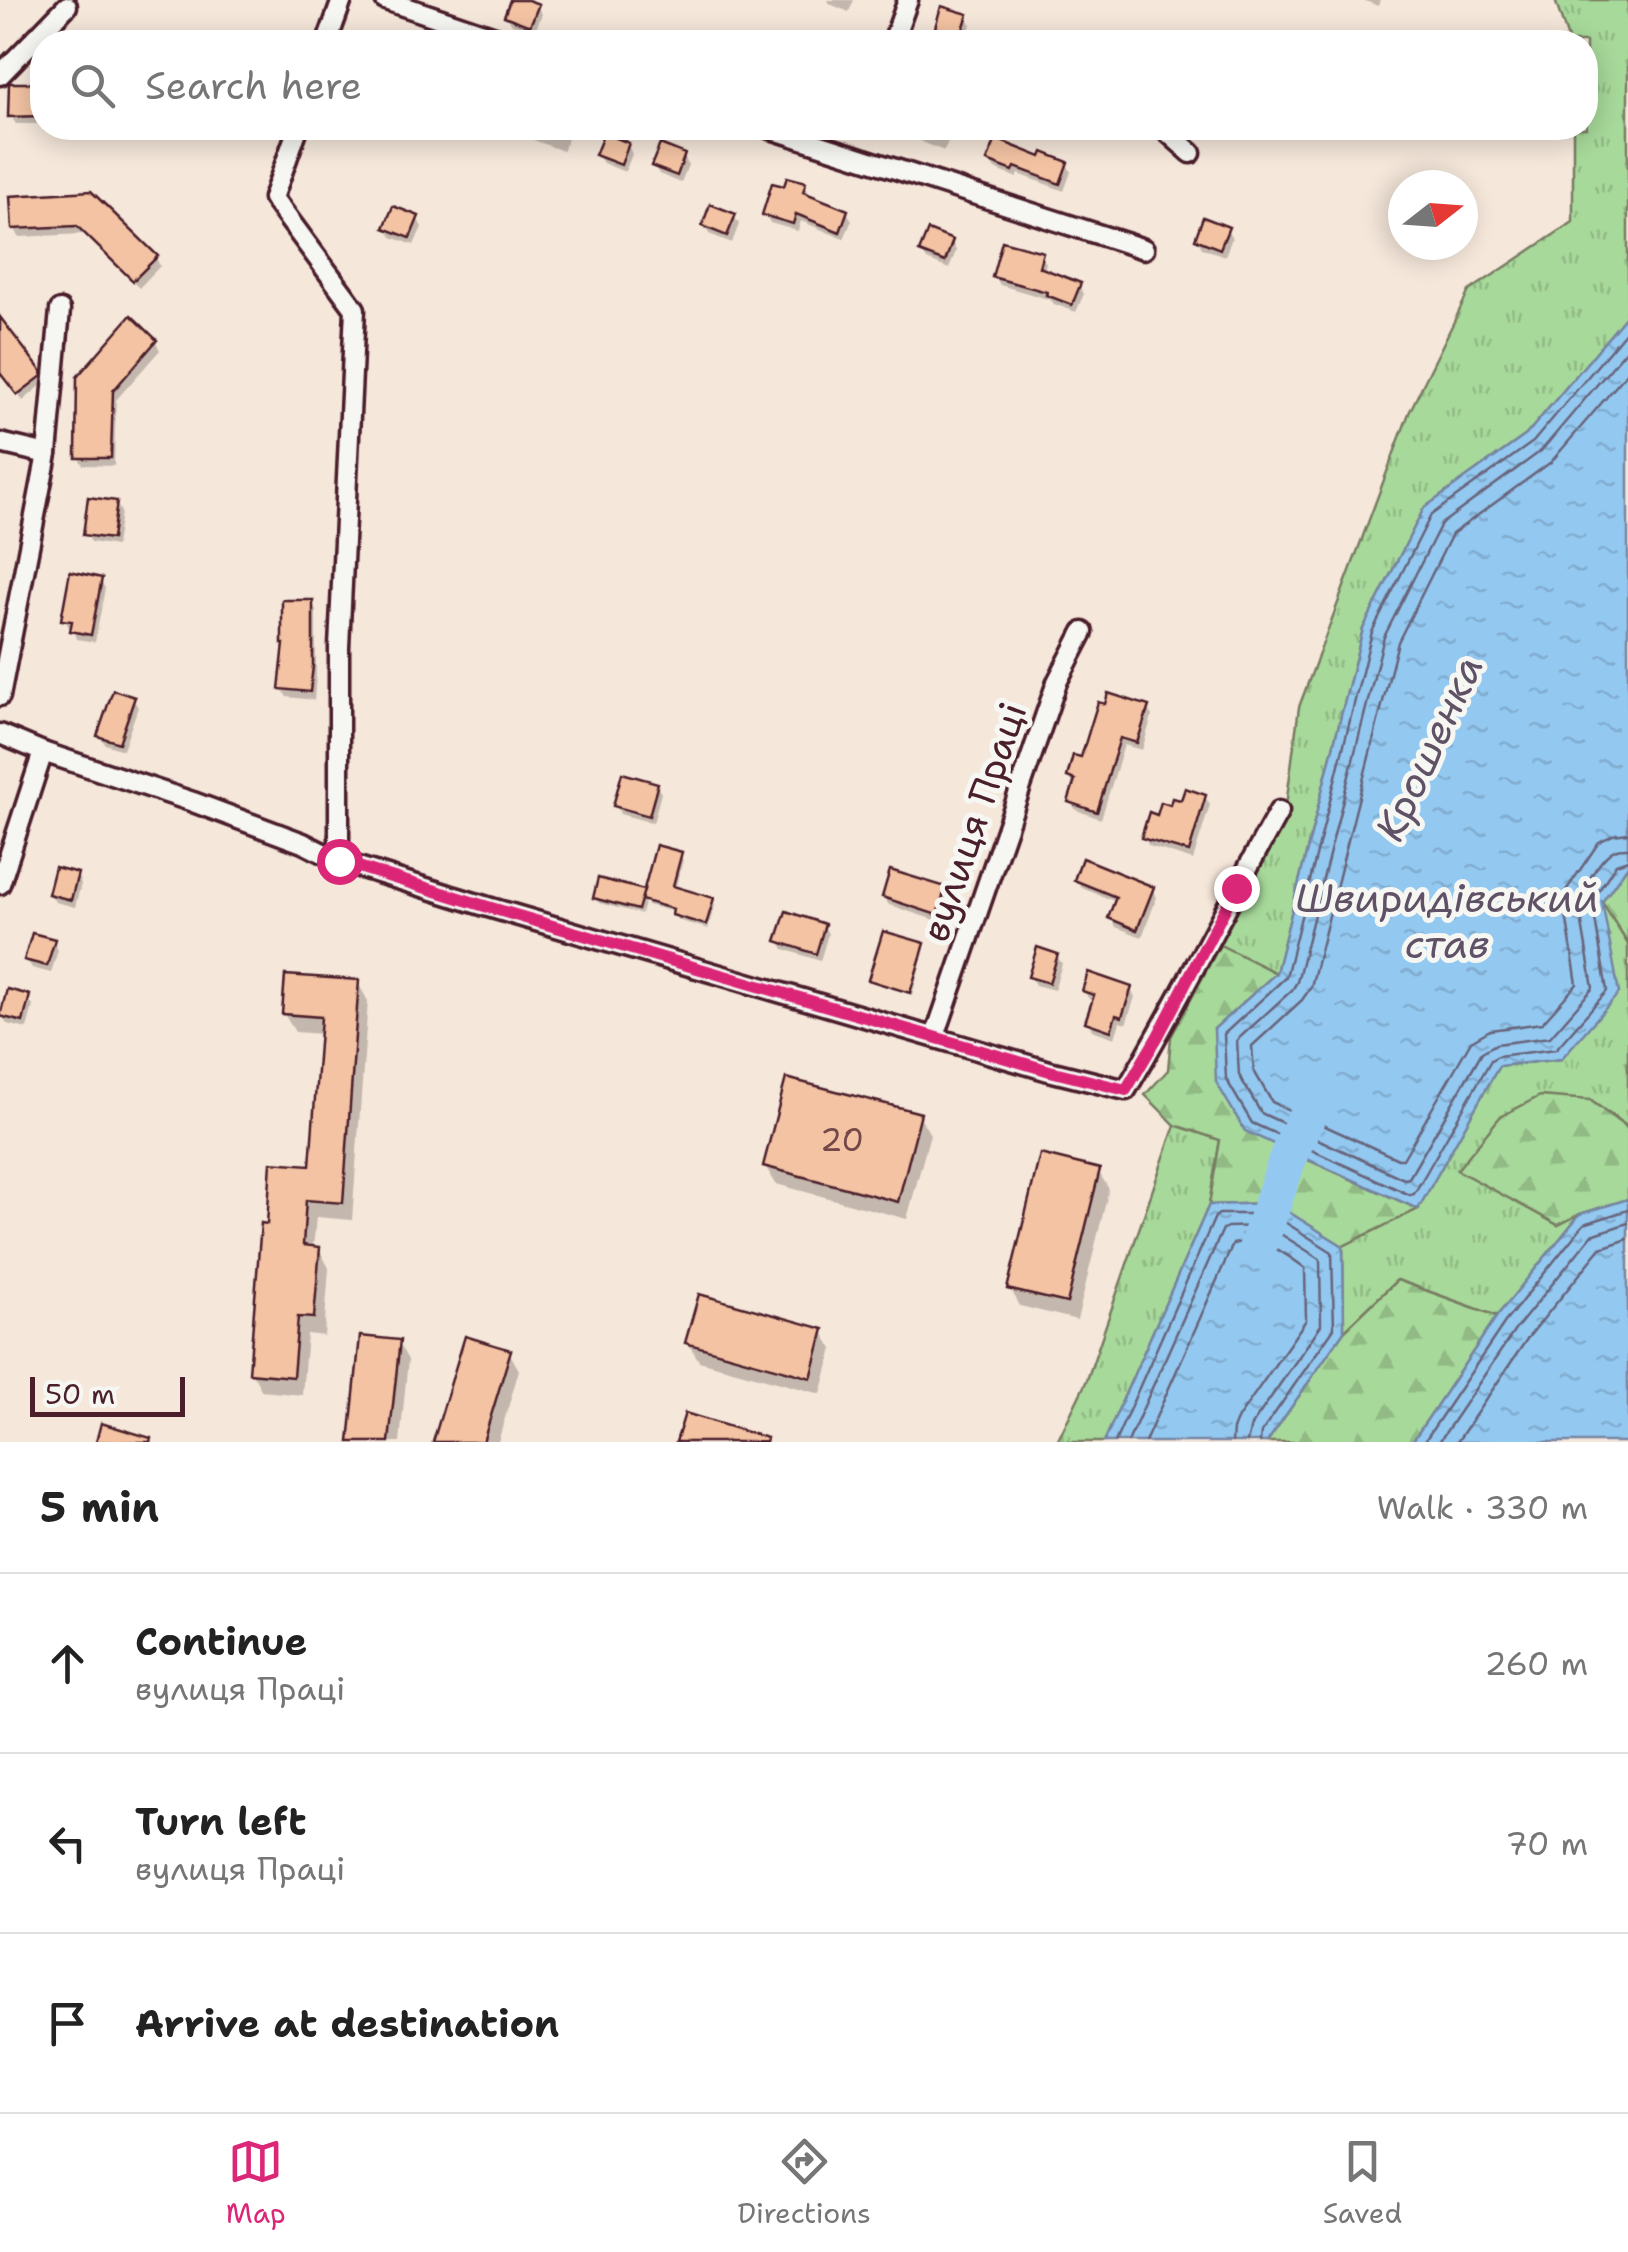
<!DOCTYPE html>
<meta charset="utf-8">
<style>
:root{--surface:#fff;--page:#f2f2f2;--text:#222;--muted:#767676;--line:#e0e0e0;--accent:#db2777}
body{margin:0;font-family:"Shantell Sans",sans-serif;background:var(--page);color:var(--text)}
.compass{position:absolute;left:1388px;top:170px;width:90px;height:90px;border-radius:50%;background:var(--surface);box-shadow:0 5px 25px #0003;rotate:73deg}
.scale{position:absolute;left:30px;bottom:25px;width:155px;box-sizing:border-box;padding-left:10px;border:5px solid #4a1f2b;border-top:0;font-size:28px;line-height:35px;white-space:nowrap;color:#4a1f2b;-webkit-text-stroke:8px #f6f6f2;paint-order:stroke}
.stop{position:absolute;width:30px;height:30px;margin:-22px;border:8px solid #db2777;border-radius:50%;background:#fff}
.stop.end{background:#db2777;border-color:#fff;box-shadow:0 2px 10px #0008}
.list{margin:0;padding:0;list-style:none}
h2{display:flex;justify-content:space-between;align-items:center;height:130px;margin:0;padding:0 40px;font-size:42px}
h2 small{font-size:32px;font-weight:400;color:var(--muted)}
.list li{display:grid;grid-template-columns:65px 1fr auto;gap:30px;align-items:center;box-sizing:border-box;height:180px;padding:0 40px;border-top:2px solid var(--line)}
.list b{display:block;font-size:38px;white-space:nowrap}
.list p{margin:0;font-size:32px;white-space:nowrap;color:var(--muted)}
.list em{font-size:32px;font-style:normal;color:var(--muted)}
.icon{flex:none;width:55px;height:55px;fill:none;stroke:currentColor;stroke-width:2;stroke-linecap:round;stroke-linejoin:round}
.map{position:relative;flex:none;width:1628px;height:1442px;overflow:hidden}
.search{position:absolute;background:var(--surface);box-shadow:0 5px 25px #0003;left:30px;right:30px;top:30px;height:110px;display:flex;align-items:center;gap:25px;box-sizing:border-box;padding:0 35px;border-radius:40px;color:var(--muted);font-size:38px}
.sheet{height:670px;background:var(--surface)}
nav{display:flex;justify-content:space-around;align-items:center;box-sizing:border-box;height:140px;border-top:2px solid var(--line);background:var(--surface);font-size:28px;color:var(--muted)}
nav a{display:grid;justify-items:center;gap:5px}
nav .on{color:var(--accent)}
.map>svg:first-child{display:block}
.grass{fill:url(#grass-tufts);stroke:#787c62;stroke-width:2.5}
.forest{fill:url(#forest-firs);stroke:#787c62;stroke-width:2.5}
.water{fill:url(#water-ripples);stroke:#7685a2;stroke-width:2.5}
.shadow{fill:#0003}
.lines{fill:none;stroke-linecap:round;stroke-linejoin:round}
.shore{stroke:#67637a;stroke-width:2.5}
.river{stroke:#93c9f1;stroke-width:38}
.building{fill:#f3c3a3;stroke:#4a1f2b;stroke-width:2.5}
.minor-casing{stroke:#4a1f2b;stroke-width:25}
.minor{stroke:#f6f6f2;stroke-width:18}
.route{stroke:#db2777;stroke-width:12}
.labels{text-anchor:middle;stroke-width:10;stroke-linejoin:round;paint-order:stroke}
.number-label{font-size:32px;fill:#744849}
.street-label{font-size:38px;fill:#4a1f2b;stroke:#f6f6f2}
.water-label{font-size:40px;font-style:italic;fill:#605266;stroke:#f6f6f2}
</style>
<div class="map">
<svg width="1628" height="1442" viewBox="0 0 1628 1442">
<defs>
<pattern id="grass-tufts" width="24" height="20" patternUnits="userSpaceOnUse" patternTransform="scale(2.5)"><rect width="24" height="20" fill="#a7d99a"/><path d="M3 7l-1-3M5 7V3M7 7l1-3M15 17l-1-3M17 17v-4M19 17l1-3" fill="none" stroke="#91ba85"/></pattern>
<pattern id="forest-firs" width="22" height="20" patternUnits="userSpaceOnUse" patternTransform="scale(2.5)"><rect width="22" height="20" fill="#a7d99a"/><path d="M5 1l3.5 6h-7zM16 11l3.5 6h-7z" fill="#91ba85"/></pattern>
<pattern id="water-ripples" width="26" height="14" patternUnits="userSpaceOnUse" patternTransform="scale(2.5)"><rect width="26" height="14" fill="#93c9f1"/><path d="M2 4q2-2 4 0t4 0M15 11q2-2 4 0t4 0" fill="none" stroke="#80accf"/></pattern>
</defs>
<rect width="100%" height="100%" fill="#f5e7da"/>
<filter id="ink" filterUnits="userSpaceOnUse"><feTurbulence type="fractalNoise" baseFrequency=".01" numOctaves="2"/><feDisplacementMap in="SourceGraphic" scale="20" xChannelSelector="R" yChannelSelector="G"/><feConvolveMatrix kernelMatrix="1 2 1 2 8 2 1 2 1" color-interpolation-filters="sRGB"/></filter>
<g filter="url(#ink)">
<g class="grass">
<path d="M1555,0H1628V314L1526,435L1424,508L1363,629L1276,973L1220,945L1225,925L1285,813L1299,707L1409,413L1469,291L1573,222V128H1586V42H1569Z"/>
<path d="M1602,902L1628,944V1127L1590,1100L1457,1169L1558,1225L1580,1214L1497,1316L1397,1280L1344,1331L1343,1246L1418,1209L1499,1066L1561,1059Z"/>
<path d="M1175,1125L1220,1140L1209,1205L1104,1442H1057L1087,1380Z"/>
</g>
<g class="forest">
<path d="M1628,865V944L1602,902Z"/>
<path d="M1220,945L1276,973L1214,1029L1290,1152L1418,1209L1343,1246L1274,1203L1209,1205L1220,1140L1175,1125L1145,1095L1168,1070L1171,1037Z"/>
<path d="M1540,1096L1590,1100L1628,1129V1199L1580,1214L1558,1225L1457,1170L1500,1117Z"/>
<path d="M1397,1280L1497,1316L1412,1442H1267L1344,1331Z"/>
</g>
<g class="water">
<path d="M1628,314V865L1602,902L1619,993L1561,1059L1499,1066L1418,1209L1245,1131L1216,1082L1214,1029L1276,973L1363,629L1424,508L1526,435Z"/>
<path d="M1628,1199V1442H1412L1497,1316L1580,1214Z"/>
<path d="M1274,1203L1343,1246L1344,1331L1267,1442H1104L1209,1205Z"/>
</g>
<g class="shadow">
<path d="M513,0H521L537,6L542,14L534,33L512,24L507,16Z"/>
<path d="M828,0H854L849,12L830,4Z"/>
<path d="M1363,0H1380L1378,6Z"/>
<path d="M966,16L971,24L966,42L942,36L937,28Z"/>
<path d="M663,36L679,42H660Z"/>
<path d="M12,86H42V124H16L11,116Z"/>
<path d="M134,128H156V130L136,131Z"/>
<path d="M490,128H567L570,133L563,151L515,133L514,137Z"/>
<path d="M919,128H949L952,132L944,151L922,142L917,134Z"/>
<path d="M628,145L632,154L625,172L603,163L598,155Z"/>
<path d="M684,156L688,165L681,183L659,174L654,166Z"/>
<path d="M1042,160L1067,164L1071,172L1064,191L1019,174L1017,178L995,169L990,161Z"/>
<path d="M804,184L809,193L808,196L847,212L852,220L844,239L801,221L798,231L770,223L765,214L786,190Z"/>
<path d="M13,198L156,258L160,266L139,288L84,234L19,237L15,229Z"/>
<path d="M734,216L739,224L732,243L709,234L704,226Z"/>
<path d="M417,218L422,227L414,245L392,237L387,228Z"/>
<path d="M1227,229L1232,238L1225,256L1202,248L1197,239Z"/>
<path d="M952,242L956,251L949,269L927,260L922,252Z"/>
<path d="M1041,255L1046,263L1044,271L1079,285L1084,294L1076,312L1054,304L1051,300L1000,285L995,276Z"/>
<path d="M131,319L155,341L160,350L116,400L114,466L83,465L78,457Z"/>
<path d="M0,321L45,382L23,401L0,371Z"/>
<path d="M116,503L121,512L116,546L91,542L86,534Z"/>
<path d="M100,580L105,588L95,642L77,639L73,628L69,627L64,619Z"/>
<path d="M312,602L316,611V676L314,700L287,697L282,689Z"/>
<path d="M133,699L138,707L123,750L105,744L100,736Z"/>
<path d="M1147,708L1152,716L1142,750L1124,745L1101,819L1076,810L1071,802L1074,785L1069,777L1083,760Z"/>
<path d="M656,785L661,793L653,823L620,814L616,805Z"/>
<path d="M1205,797L1210,805L1193,860L1149,846L1144,838L1172,808Z"/>
<path d="M680,855L683,860L675,889L712,900L715,906L708,929L677,920L675,912L647,905L645,900L641,914L599,903L596,898L646,893Z"/>
<path d="M77,875L81,884L75,907L55,902L50,893Z"/>
<path d="M1077,880L1152,889L1157,897L1142,937L1116,927L1111,918L1117,902L1082,888Z"/>
<path d="M944,890L949,898L941,922L889,905L884,897Z"/>
<path d="M824,926L828,934L820,961L784,949L779,940Z"/>
<path d="M53,942L58,950L51,973L32,968L27,960Z"/>
<path d="M923,945L925,949L912,995L873,983L871,980Z"/>
<path d="M1057,956L1062,964L1054,990L1035,985L1030,976Z"/>
<path d="M358,983L368,1001L352,1220L316,1217L313,1249H319L329,1268L324,1336L307,1334L302,1395L262,1391L252,1373L269,1227L312,1168L322,1034L295,1032L284,1014Z"/>
<path d="M1130,989L1135,997L1126,1024L1120,1022L1115,1038L1092,1030L1088,1021L1094,1001L1089,999L1084,991Z"/>
<path d="M28,998L33,1006L27,1029L7,1024L2,1015Z"/>
<path d="M919,1116L930,1134L907,1219L776,1184L765,1166Z"/>
<path d="M1098,1171L1109,1189L1077,1320L1020,1306L1010,1288Z"/>
<path d="M822,1331L833,1349L821,1394L699,1361L688,1343Z"/>
<path d="M398,1342L408,1360L400,1442H351Z"/>
<path d="M509,1352L519,1370L498,1442H436Z"/>
</g>
<g class="lines">
<g class="shore">
<path d="M1628,329L1533,442L1431,515L1372,632L1286,977L1224,1034L1226,1079L1252,1123L1410,1195L1414,1194L1491,1060L1498,1056L1556,1049L1607,991L1592,901L1616,864L1628,860"/>
<path d="M1628,348L1541,451L1441,524L1384,637L1297,982L1292,990L1237,1040L1239,1075L1261,1113L1404,1179L1409,1178L1482,1052L1496,1044L1550,1037L1593,988L1579,906C1580,891 1598,862 1611,852C1617,848 1620,848 1628,848"/>
<path d="M1628,372L1551,462L1452,534L1398,642L1311,987L1302,1000L1252,1046L1254,1071L1272,1102L1398,1159H1403L1471,1041L1490,1030L1542,1023L1577,984L1565,908L1567,889L1599,842L1613,835L1628,833"/>
<path d="M1115,1442L1215,1217L1219,1214H1272L1332,1252L1334,1328L1261,1433L1260,1442"/>
<path d="M1128,1442L1223,1229L1227,1227L1268,1226L1320,1259L1321,1325L1251,1426L1247,1442"/>
<path d="M1145,1442L1233,1244C1261,1235 1282,1251 1305,1268L1306,1320L1238,1418L1233,1429L1232,1442"/>
<path d="M1424,1442L1505,1322L1584,1224L1628,1210"/>
<path d="M1439,1442L1515,1330L1592,1235L1628,1223"/>
<path d="M1457,1442L1527,1339L1601,1248L1628,1239"/>
</g>
<path class="river" d="M1257,1249L1290,1152L1312,1105"/>
</g>
<g class="building">
<path d="M510,0H528L539,4L530,26L504,16Z"/>
<path d="M941,6L968,14L961,36L935,28Z"/>
<path d="M9,83H42V116L8,117Z"/>
<path d="M604,133L629,143L621,165L595,155Z"/>
<path d="M996,139L1041,157L1043,152L1068,162L1060,184L1015,167L1013,171L987,161Z"/>
<path d="M660,144L685,154L677,176L651,166Z"/>
<path d="M787,177L806,182L803,192L848,210L840,232L796,214L793,224L762,215L772,183L784,186Z"/>
<path d="M91,191L158,256L133,281L77,226L12,229L10,196Z"/>
<path d="M710,204L736,214L727,236L702,226Z"/>
<path d="M393,206L419,216L410,238L384,228Z"/>
<path d="M1203,217L1229,227L1220,249L1195,239Z"/>
<path d="M928,230L953,240L945,262L919,252Z"/>
<path d="M1002,241L1043,252L1039,267L1081,283L1072,305L1046,295L1047,292L992,277Z"/>
<path d="M131,315L157,340L113,391L111,458H76L77,377Z"/>
<path d="M0,317L42,372V376L17,395L0,373Z"/>
<path d="M88,497L117,501L112,539L83,535Z"/>
<path d="M70,571L102,578L91,635L70,631L72,621L61,620Z"/>
<path d="M282,600H313V666L310,692L279,689L284,644H282Z"/>
<path d="M113,690L135,697L119,743L97,736Z"/>
<path d="M1108,693L1149,706L1137,743L1120,738L1097,812L1068,802L1075,780L1067,777L1073,755L1081,757L1098,702L1105,704Z"/>
<path d="M622,773L658,783L649,816L613,806Z"/>
<path d="M1185,788L1206,795L1189,852L1141,838L1149,812L1157,815L1161,802L1170,805L1172,798L1181,800Z"/>
<path d="M656,845L682,852L673,886L714,898L706,925L672,915L673,909L641,900Z"/>
<path d="M1082,858L1154,887L1137,930L1108,918L1116,897L1074,880Z"/>
<path d="M55,867L78,873L71,900L48,894Z"/>
<path d="M890,870L946,887L937,915L882,897Z"/>
<path d="M598,878L644,890L638,910L593,898Z"/>
<path d="M786,911L825,924L816,954L776,941Z"/>
<path d="M883,931L925,943L910,993L868,980Z"/>
<path d="M32,933L55,939L47,966L24,960Z"/>
<path d="M1037,947L1058,954L1049,983L1028,977Z"/>
<path d="M1088,972L1132,987L1122,1017L1116,1015L1111,1031L1085,1022L1094,995L1082,991Z"/>
<path d="M285,975L359,980L343,1203L306,1200L303,1245L320,1247L314,1318L298,1317L293,1377L249,1373L261,1223L267,1224L271,1162L310,1165L321,1017L282,1014Z"/>
<path d="M7,989L30,995L23,1022L0,1016Z"/>
<path d="M786,1078L921,1113L898,1202L763,1166Z"/>
<path d="M1040,1154L1100,1169L1067,1303L1007,1289Z"/>
<path d="M699,1294L824,1329L811,1378L685,1343Z"/>
<path d="M360,1336L400,1340L389,1442H349Z"/>
<path d="M465,1336L511,1350L483,1442H433Z"/>
<path d="M685,1413L767,1438L766,1442H676Z"/>
<path d="M101,1423L151,1438L150,1442H96Z"/>
</g>
<g class="lines">
<g class="minor-casing">
<g id="minor">
<path d="M385,0L510,42"/>
<path d="M327,42L342,0"/>
<path d="M904,42L894,39L908,0"/>
<path d="M0,75L67,6"/>
<path d="M298,128L273,198L355,309L339,647V861"/>
<path d="M768,128L1144,249"/>
<path d="M1163,128L1191,153"/>
<path d="M0,443L47,454"/>
<path d="M0,696L47,454L60,310"/>
<path d="M0,734L43,752L193,802L303,843L339,861L488,907L1049,1071L1126,1090C1180,999 1227,904 1279,811"/>
<path d="M0,884L43,752"/>
<path d="M935,1036L1057,682L1083,632"/>
</g>
</g>
<use href="#minor" class="minor"/>
</g>
</g>
<g class="lines" filter="url(#ink)">
<path class="route" d="M339,861L488,907L1050,1071L1126,1090L1158,1036L1236,888"/>
</g>
<g class="labels">
<g class="number-label">
<text x="842" y="1151">20</text>
</g>
<g class="street-label">
<text transform="translate(974 822) rotate(-71)" y="13">вулиця Праці</text>
</g>
<g class="water-label">
<text transform="translate(1429 748) rotate(-65)" y="14">Крошенка</text>
<text x="1447" y="912">Швиридівський<tspan x="1447" dy="46">став</tspan></text>
</g>
</g>
</svg>
<svg class="compass" viewBox="-18 -18 36 36"><path d="M0-13l5 13h-10z" fill="#e53935"/><path d="M0 13l5-13h-10z" fill="#767676"/></svg>
<div class="scale">50 m</div>
<div class="stop" style="left:339px;top:861px"></div>
<div class="stop end" style="left:1236px;top:888px"></div>
<div class="search"><svg class="icon" aria-label="search" viewBox="0 0 24 24"><circle cx="10" cy="10" r="6"/><path d="M15 15l6 6"/></svg>Search here</div>
</div>
<section class="sheet">
<h2>5 min<small>Walk · 330 m</small></h2>
<ul class="list">
<li><svg class="icon" aria-label="ahead" viewBox="0 0 24 24"><path d="M12 20V5M6 11l6-6 6 6"/></svg><div><b>Continue</b><p>вулиця Праці</p></div><em>260 m</em></li>
<li><svg class="icon" aria-label="left" viewBox="0 0 24 24"><path d="M17 20v-9H6M10 6l-5 5 5 5"/></svg><div><b>Turn left</b><p>вулиця Праці</p></div><em>70 m</em></li>
<li><svg class="icon" aria-label="arrive" viewBox="0 0 24 24"><path d="M6 21V4h12l-3 4 3 4H6"/></svg><div><b>Arrive at destination</b></div></li>
</ul>
</section>
<nav>
<a class="on"><svg class="icon" aria-label="map" viewBox="0 0 24 24"><path d="M3 6l6-2 6 2 6-2v14l-6 2-6-2-6 2zM9 4v14M15 6v14"/></svg>Map</a>
<a><svg class="icon" aria-label="directions" viewBox="0 0 24 24"><path d="M12 3l9 9-9 9-9-9zM9 14v-3h6M13 9l2 2-2 2"/></svg>Directions</a>
<a><svg class="icon" aria-label="saved" viewBox="0 0 24 24"><path d="M7 4h10v16l-5-4-5 4z"/></svg>Saved</a>
</nav>
